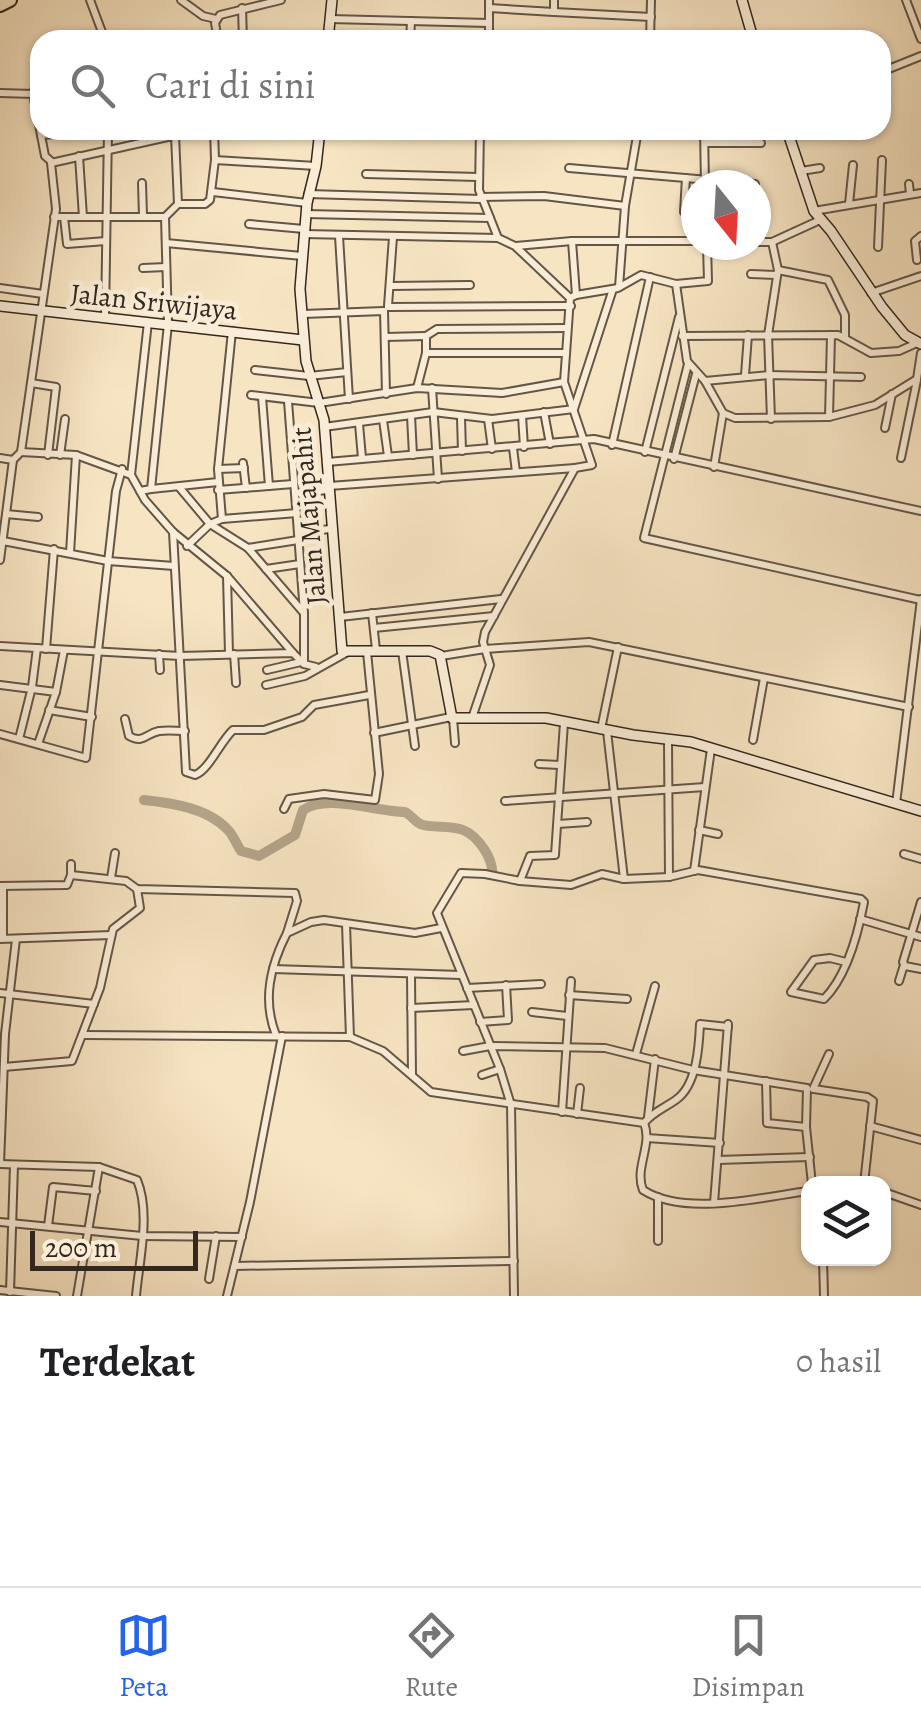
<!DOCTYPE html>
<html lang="id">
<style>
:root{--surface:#fff;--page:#f2f2f2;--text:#202124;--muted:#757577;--line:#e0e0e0;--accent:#2563eb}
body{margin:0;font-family:Alegreya,serif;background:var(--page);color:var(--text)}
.controls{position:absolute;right:30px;bottom:30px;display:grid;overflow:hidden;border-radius:20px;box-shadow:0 2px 8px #0004}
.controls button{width:90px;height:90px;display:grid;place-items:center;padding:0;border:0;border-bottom:2px solid var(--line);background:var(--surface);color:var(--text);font:50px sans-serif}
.compass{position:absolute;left:681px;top:170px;width:90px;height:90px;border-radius:50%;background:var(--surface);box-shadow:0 2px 8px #0004;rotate:162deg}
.scale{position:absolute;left:30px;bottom:25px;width:168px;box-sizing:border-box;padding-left:10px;border:5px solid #33271e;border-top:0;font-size:28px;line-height:35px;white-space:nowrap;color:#33271e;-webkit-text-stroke:8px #faedd7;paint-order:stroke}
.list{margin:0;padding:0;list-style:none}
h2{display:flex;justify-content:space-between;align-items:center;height:130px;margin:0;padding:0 40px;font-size:42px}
h2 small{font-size:32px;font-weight:400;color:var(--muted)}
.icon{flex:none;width:55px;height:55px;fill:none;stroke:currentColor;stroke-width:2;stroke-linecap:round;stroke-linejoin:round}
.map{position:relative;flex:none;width:921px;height:1296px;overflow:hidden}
.search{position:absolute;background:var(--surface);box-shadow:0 2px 8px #0004;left:30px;right:30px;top:30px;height:110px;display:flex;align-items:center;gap:25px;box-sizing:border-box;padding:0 35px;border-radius:30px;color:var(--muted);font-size:38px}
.sheet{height:290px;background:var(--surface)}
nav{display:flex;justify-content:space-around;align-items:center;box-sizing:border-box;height:140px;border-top:2px solid var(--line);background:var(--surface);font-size:28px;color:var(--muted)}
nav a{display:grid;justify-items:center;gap:5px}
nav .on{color:var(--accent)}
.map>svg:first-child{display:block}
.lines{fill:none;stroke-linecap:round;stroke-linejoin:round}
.river{stroke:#b4a48a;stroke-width:10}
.street-casing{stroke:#645647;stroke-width:10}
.secondary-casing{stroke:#33271e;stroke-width:12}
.highway-casing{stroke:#33271e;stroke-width:16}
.street{stroke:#faedd7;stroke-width:6}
.secondary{stroke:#faedd7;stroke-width:9}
.highway{stroke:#f7e4c2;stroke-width:12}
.labels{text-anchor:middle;stroke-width:9;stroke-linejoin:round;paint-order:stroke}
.street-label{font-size:28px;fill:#33271e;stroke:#faedd7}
</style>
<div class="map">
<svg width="921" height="1296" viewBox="0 0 921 1296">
<rect width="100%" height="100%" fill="#f7e4c2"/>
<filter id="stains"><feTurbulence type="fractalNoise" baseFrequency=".002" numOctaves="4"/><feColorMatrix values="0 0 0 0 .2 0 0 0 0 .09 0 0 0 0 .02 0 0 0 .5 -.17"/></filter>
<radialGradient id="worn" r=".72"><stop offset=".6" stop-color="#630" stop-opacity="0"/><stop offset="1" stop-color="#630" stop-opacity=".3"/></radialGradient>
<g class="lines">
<path class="river" d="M144,800C172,803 208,808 228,830C234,836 236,844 241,851L259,856L295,835L303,810C327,793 376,812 405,812C413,816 415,823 423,825C436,828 451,825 463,830C478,836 494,859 492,875"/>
<g class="street-casing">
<g id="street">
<path d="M90,0L105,40"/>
<path d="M181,0L203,16L216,19"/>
<path d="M906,0L921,39"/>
<path d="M242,8L243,40"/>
<path d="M489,8L554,12V0"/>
<path d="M554,12L651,17"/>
<path d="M330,19L489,23"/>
<path d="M218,40L215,23L220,15L281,0"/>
<path d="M410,40L411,21"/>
<path d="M489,40V0"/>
<path d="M650,40L651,0"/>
<path d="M881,72L921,56"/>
<path d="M40,82L34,90V99L45,156L52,162"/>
<path d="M0,93L34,94"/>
<path d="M291,130L319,132"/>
<path d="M480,130L479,190L498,238"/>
<path d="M704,130L705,185"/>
<path d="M41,135L107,130"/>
<path d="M175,135L178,204"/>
<path d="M693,135L704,134"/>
<path d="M705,143H761"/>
<path d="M79,156L83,217"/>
<path d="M215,160L316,166"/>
<path d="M569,168L755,184"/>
<path d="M801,171L820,168"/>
<path d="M366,174L478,177"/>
<path d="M142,183L143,216"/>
<path d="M909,184L910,194"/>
<path d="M213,192L307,203"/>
<path d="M308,194L481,199"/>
<path d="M480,197L544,196L625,206"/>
<path d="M849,204L853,165"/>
<path d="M814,211L921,193"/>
<path d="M684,212L686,178"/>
<path d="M306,214L490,218"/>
<path d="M54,217H165"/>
<path d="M64,217L67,244L106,241"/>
<path d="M249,224L304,229"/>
<path d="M304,234L498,238L515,246L570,298"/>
<path d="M339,236L349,399"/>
<path d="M756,242H772L820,220"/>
<path d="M166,243L302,256"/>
<path d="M516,246L572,241H696"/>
<path d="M878,247L882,160"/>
<path d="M917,260L915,241L921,236"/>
<path d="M143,268L166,267"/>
<path d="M778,270L828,280L845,315V338"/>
<path d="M751,274L777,275"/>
<path d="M676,284L708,281L707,245"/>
<path d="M390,286L470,285"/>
<path d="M619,287L625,206L638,130"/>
<path d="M0,288L43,294"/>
<path d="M871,293L921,276"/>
<path d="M576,295L618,288L641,275L676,284L687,361L705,381L723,413L735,418L829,417L875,405L917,379L921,353"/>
<path d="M388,306L393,237"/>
<path d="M388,307L571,306"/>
<path d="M303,314L384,311L386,394"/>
<path d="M105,318L108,130"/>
<path d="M682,336L838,335L871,353L899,351L917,343"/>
<path d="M385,337L426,336"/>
<path d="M427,353H565"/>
<path d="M688,364L644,538L921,600"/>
<path d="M255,370L309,376L347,372"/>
<path d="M745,375L748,335"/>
<path d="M705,381L769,375L861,377"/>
<path d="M31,383L56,387L48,455"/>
<path d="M417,388L426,353V336L437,329L567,328"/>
<path d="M432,388L438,479"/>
<path d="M251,395L319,403L417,388L502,393L564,382"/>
<path d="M262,397L269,486"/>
<path d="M288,401L304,613V664L316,667"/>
<path d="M544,412L550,444"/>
<path d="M411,416L413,455"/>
<path d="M522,416L524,447"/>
<path d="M829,417L831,335"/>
<path d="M461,418L462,451"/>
<path d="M488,419L492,449"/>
<path d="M771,419L768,335L778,270L772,242"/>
<path d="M383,420L388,456"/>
<path d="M359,424L362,458"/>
<path d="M324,427L433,412L492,419L574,409L613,289"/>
<path d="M885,428L892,394"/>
<path d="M612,445L650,277"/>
<path d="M513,448L516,472"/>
<path d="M21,452L76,455L131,475L145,500L173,532L227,576L293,653"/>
<path d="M645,452L679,317"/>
<path d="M60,455L65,419"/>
<path d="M0,458L13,460"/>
<path d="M901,458L917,380"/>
<path d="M674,459L696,374"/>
<path d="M327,462L594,439L921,511"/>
<path d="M243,463L246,488"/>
<path d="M714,467L723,413"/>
<path d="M218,469L244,468"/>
<path d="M131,475L148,322"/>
<path d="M329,486L575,468"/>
<path d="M179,487L210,524L248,548L303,612"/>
<path d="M151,489L218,482"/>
<path d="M218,490L293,484"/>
<path d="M140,491L151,489L168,324L165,217L178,204H205L210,200L215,160L214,130"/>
<path d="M295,493L328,490"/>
<path d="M6,514L38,517"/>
<path d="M222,519L297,513"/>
<path d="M173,532L186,772L195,775C209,770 220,742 233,730H264L302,717L314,705L369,695"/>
<path d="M298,532L331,529"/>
<path d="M3,541L108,561L174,566"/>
<path d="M187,546L210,524L222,519L218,469L232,331"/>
<path d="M248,548L298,540"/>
<path d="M70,553L76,455"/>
<path d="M0,560L13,460L21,452L56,209L51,163L199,130"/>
<path d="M266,569L300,564"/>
<path d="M227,576L229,654"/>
<path d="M372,613L376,650"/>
<path d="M340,617L501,599"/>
<path d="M374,628L494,616"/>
<path d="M0,646L180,656L293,653L304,664"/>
<path d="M46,649L54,549"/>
<path d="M402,651L415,746"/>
<path d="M159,654L160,670"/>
<path d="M234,654L236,683"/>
<path d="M441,656L485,649L589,642L909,707"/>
<path d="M267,670L301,662"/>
<path d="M0,685L56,692L38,744"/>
<path d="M266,685L305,676L346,653"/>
<path d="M56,692L64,650"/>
<path d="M49,710L92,717"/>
<path d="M453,718L455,743"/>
<path d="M472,718L490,665L483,642L485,632L575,468L592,465L564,382L570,298L576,295L572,241"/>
<path d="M125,719L129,736C143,744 145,734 159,731C168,730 177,731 185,731"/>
<path d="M601,729L618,647"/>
<path d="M374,733L451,717"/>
<path d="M0,734L86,758L116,491L122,469"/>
<path d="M19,739L32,687L37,648"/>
<path d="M668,739L669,877L698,870L861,899L864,902C858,934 847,976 824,999L791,992L814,960L830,958L846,962"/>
<path d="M753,740L764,678"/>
<path d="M539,764L560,765"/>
<path d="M505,801L705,787"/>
<path d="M896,804L921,599"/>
<path d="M284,809L289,799L324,794L375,800L379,774L367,652"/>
<path d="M558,824L587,822"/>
<path d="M699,830L718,834"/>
<path d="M904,854L921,859"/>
<path d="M71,864V875"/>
<path d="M694,871L711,749"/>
<path d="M111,878L115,853"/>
<path d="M624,879L669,877"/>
<path d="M520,881L571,885L602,874L624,879L607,731"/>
<path d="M0,886L67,885L71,875L126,881L137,889L295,893L297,901L287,933"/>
<path d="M3,886V938"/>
<path d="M921,902L903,962L905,966L921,969"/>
<path d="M860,919L921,937"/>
<path d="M346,924L350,1037"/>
<path d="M0,939L111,935"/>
<path d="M273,969L461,975"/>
<path d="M411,976L412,1075"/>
<path d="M899,981L904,965"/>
<path d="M467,988L541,984"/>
<path d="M0,993L94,1004"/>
<path d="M569,995L627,999"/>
<path d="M411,1008L474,1005"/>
<path d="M532,1012L567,1016"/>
<path d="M480,1022L508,1020L506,985"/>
<path d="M84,1035L350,1037L383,1051L431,1092L644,1123C653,1145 634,1168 643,1190C685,1217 762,1197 808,1191"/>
<path d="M276,1035C262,1000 270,966 287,933L311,922L324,920L415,933L441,928"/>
<path d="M463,1051L490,1046L605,1048L693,1070L807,1088L806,1127L812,1184"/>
<path d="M636,1054L655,986"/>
<path d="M4,1067L72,1061L100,988L113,929L140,908L137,889"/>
<path d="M482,1075L500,1069"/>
<path d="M766,1081L767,1123L806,1127"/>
<path d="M813,1089L829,1054"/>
<path d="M814,1089L867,1097L873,1101L864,1184"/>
<path d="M562,1112L571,981"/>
<path d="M577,1114L580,1088"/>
<path d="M648,1117L655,1059"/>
<path d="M644,1123C654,1111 665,1108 677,1099C697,1084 699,1046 700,1024L728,1027"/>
<path d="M870,1126L921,1140"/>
<path d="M647,1138L720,1143"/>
<path d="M718,1160L810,1157"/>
<path d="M0,1164L99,1167L137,1180C151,1213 139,1261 136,1296"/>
<path d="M0,1164L5,1034L16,939"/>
<path d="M884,1192L921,1205"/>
<path d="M658,1197V1241"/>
<path d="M714,1203L728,1024"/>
<path d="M0,1222L142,1236L242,1237"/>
<path d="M48,1226L53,1187L96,1191"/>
<path d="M823,1258L824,1296"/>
<path d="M235,1266L514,1261"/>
<path d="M209,1279L216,1236"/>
<path d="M0,1290L56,1296"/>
<path d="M10,1292L14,1165"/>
<path d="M77,1296L99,1167"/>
<path d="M227,1296L250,1202L282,1036"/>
<path d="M514,1296L511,1105L500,1069L437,913L461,873L485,874L520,881L530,856L555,855L564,723"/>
</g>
</g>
<g class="secondary-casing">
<g id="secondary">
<path d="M742,0L752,35L746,40"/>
<path d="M328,40L332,0"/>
<path d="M320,130L316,166L307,203L300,289L306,361L324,420L342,651H430L440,655L452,718H546L633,735L691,742L921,811"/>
<path d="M787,130L814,211L831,231L882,307L905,335L921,344"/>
<path d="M0,306L303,340"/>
</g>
</g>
<g class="highway-casing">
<path id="highway" d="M0,5L10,0"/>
</g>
<use href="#street" class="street"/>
<use href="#secondary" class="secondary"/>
<use href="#highway" class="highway"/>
</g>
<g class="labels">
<g class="street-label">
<text transform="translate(154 301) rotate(6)" y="10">Jalan Sriwijaya</text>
<text transform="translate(308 516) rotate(-95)" y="10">Jalan Majapahit</text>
</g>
</g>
<rect width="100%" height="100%" filter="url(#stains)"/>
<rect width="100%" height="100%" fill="url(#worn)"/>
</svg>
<div class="controls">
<button><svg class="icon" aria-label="layers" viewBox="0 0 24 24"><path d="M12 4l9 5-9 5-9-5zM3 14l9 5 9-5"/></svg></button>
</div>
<svg class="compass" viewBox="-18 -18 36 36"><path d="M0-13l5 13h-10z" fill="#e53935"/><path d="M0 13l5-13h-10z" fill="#757577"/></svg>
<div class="scale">200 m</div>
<div class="search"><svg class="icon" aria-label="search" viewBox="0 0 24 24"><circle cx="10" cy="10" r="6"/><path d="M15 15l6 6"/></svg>Cari di sini</div>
</div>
<section class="sheet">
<h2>Terdekat<small>0 hasil</small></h2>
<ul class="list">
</ul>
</section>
<nav>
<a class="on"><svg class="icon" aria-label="map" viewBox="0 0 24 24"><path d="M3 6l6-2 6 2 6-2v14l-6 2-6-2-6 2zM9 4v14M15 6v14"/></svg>Peta</a>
<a><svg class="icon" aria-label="directions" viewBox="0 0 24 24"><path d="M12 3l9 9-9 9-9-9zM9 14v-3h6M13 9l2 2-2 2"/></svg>Rute</a>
<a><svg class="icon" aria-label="saved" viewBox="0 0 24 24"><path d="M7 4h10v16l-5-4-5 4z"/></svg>Disimpan</a>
</nav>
